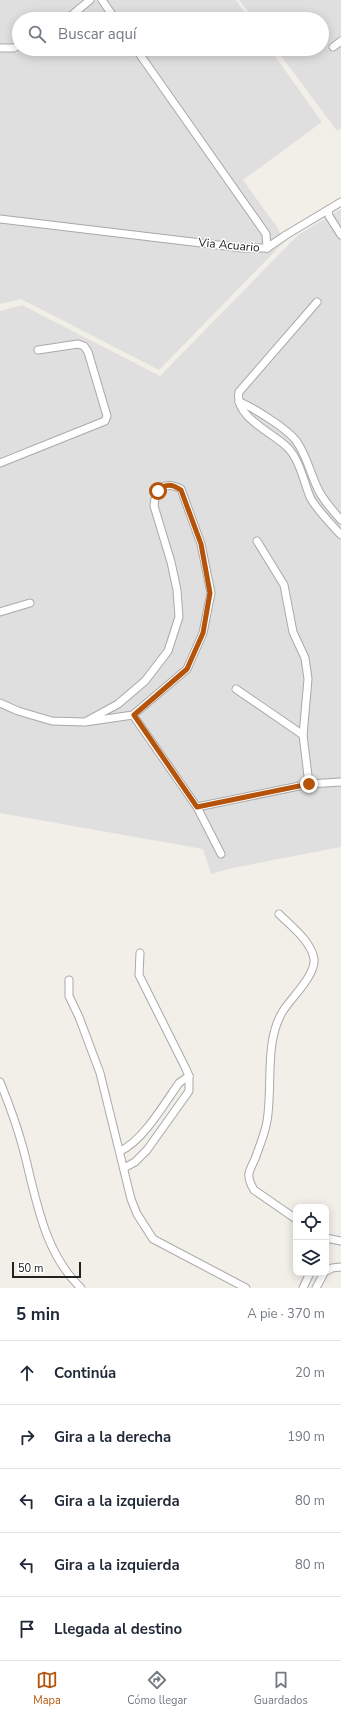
<!DOCTYPE html>
<html lang="es">
<meta charset="utf-8">
<style>
:root{--surface:#fff;--page:#f2f2f3;--text:#1f2937;--muted:#747a83;--line:#e0e1e3;--accent:#b45309}
body{margin:0;font-family:"Nunito Sans",sans-serif;background:var(--page);color:var(--text)}
.controls{position:absolute;right:12px;bottom:12px;display:grid;overflow:hidden;border-radius:8px;box-shadow:0 2px 10px #0003}
.controls button{width:36px;height:36px;display:grid;place-items:center;padding:0;border:0;border-bottom:1px solid var(--line);background:var(--surface);color:var(--text);font:20px sans-serif}
.scale{position:absolute;left:12px;bottom:10px;width:69px;box-sizing:border-box;padding-left:4px;border:2px solid #222;border-top:0;font-size:11px;line-height:14px;white-space:nowrap;color:#222;-webkit-text-stroke:3px #fff;paint-order:stroke}
.stop{position:absolute;width:12px;height:12px;margin:-9px;border:3px solid #b45309;border-radius:50%;background:#fff}
.stop.end{background:#b45309;border-color:#fff;box-shadow:0 1px 4px #0008}
.list{margin:0;padding:0;list-style:none}
h2{display:flex;justify-content:space-between;align-items:center;height:52px;margin:0;padding:0 16px;font-size:17px}
h2 small{font-size:13px;font-weight:400;color:var(--muted)}
.list li{display:grid;grid-template-columns:26px 1fr auto;gap:12px;align-items:center;box-sizing:border-box;height:64px;padding:0 16px;border-top:1px solid var(--line)}
.list b{display:block;font-size:15px;white-space:nowrap}
.list em{font-size:13px;font-style:normal;color:var(--muted)}
.icon{flex:none;width:22px;height:22px;fill:none;stroke:currentColor;stroke-width:2;stroke-linecap:round;stroke-linejoin:round}
.map{position:relative;flex:none;width:341px;height:1288px;overflow:hidden}
.search{position:absolute;background:var(--surface);box-shadow:0 2px 10px #0003;left:12px;right:12px;top:12px;height:44px;display:flex;align-items:center;gap:10px;box-sizing:border-box;padding:0 14px;border-radius:22px;color:var(--muted);font-size:15px}
.sheet{height:372px;background:var(--surface)}
nav{display:flex;justify-content:space-around;align-items:center;box-sizing:border-box;height:56px;border-top:1px solid var(--line);background:var(--surface);font-size:11px;color:var(--muted)}
nav a{display:grid;justify-items:center;gap:2px}
nav .on{color:var(--accent)}
.map>svg:first-child{display:block}
.residential{fill:#e0dfdf}
.lines{fill:none;stroke-linecap:round;stroke-linejoin:round}
.minor-casing{stroke:#a9a9a9;stroke-width:9}
.minor{stroke:#fff;stroke-width:7}
.route{stroke:#b45309;stroke-width:5}
.labels{text-anchor:middle;stroke-width:3;stroke-linejoin:round;paint-order:stroke}
.street-label{font-size:12px;fill:#222;stroke:#fff}
</style>
<div class="map">
<svg width="341" height="1288" viewBox="0 0 341 1288">
<rect width="100%" height="100%" fill="#f2efe9"/>
<g class="residential">
<path d="M0,0H236L249,19H19V49H270L322,122L243,180L277,227L284,242L159,370L21,299L0,304Z"/>
<path d="M239,0H341V128L337,131L276,49H322V19H254Z"/>
<path d="M341,209V847L232,868L211,874L203,849L0,813V311L22,305L160,376L298,235Z"/>
</g>
<g class="lines">
<g class="minor-casing">
<g id="minor">
<path d="M102,0L115,19"/>
<path d="M67,19L90,0"/>
<path d="M333,47L341,41"/>
<path d="M0,48H14L19,45"/>
<path d="M136,49L266,234L267,248"/>
<path d="M328,210L329,216L341,235"/>
<path d="M0,219L243,248H267"/>
<path d="M267,248L286,235L341,202"/>
<path d="M317,302L239,392C234,417 272,432 287,447C299,458 304,482 310,497C316,509 332,525 341,535"/>
<path d="M239,402C253,407 289,430 297,442C308,458 311,477 320,493C325,502 334,512 341,520"/>
<path d="M0,463L105,421L107,416L88,352L84,346L78,344L38,350"/>
<path d="M257,541L284,585L293,632L305,658L308,679L303,735L309,784"/>
<path d="M0,612L30,603"/>
<path d="M236,689L303,735"/>
<path d="M0,703L18,711L52,721L85,722L133,715L187,669L203,633L211,593L201,544L181,489C164,480 155,489 154,506L171,562L177,590L179,617L168,651L145,681L118,704L85,722"/>
<path d="M133,715L197,807L221,854"/>
<path d="M197,807L309,784L341,782"/>
<path d="M279,914C292,927 311,941 314,959C316,975 291,998 283,1011C264,1041 273,1087 267,1121C265,1134 259,1147 255,1159C253,1163 250,1169 249,1173C248,1179 251,1185 254,1190L296,1219"/>
<path d="M69,980V996L79,1017L100,1073L131,1199L137,1214L153,1239L246,1288"/>
<path d="M0,1082C9,1104 17,1126 23,1148C36,1197 43,1252 81,1288"/>
<path d="M120,1151C142,1142 165,1103 179,1083L189,1076"/>
<path d="M124,1168L135,1162L147,1150L189,1091V1076L186,1069L139,975L140,953"/>
<path d="M326,1238L341,1241"/>
<path d="M326,1271L332,1268L341,1267"/>
<path d="M303,1288L310,1273"/>
<path d="M316,1288L324,1273"/>
</g>
</g>
<use href="#minor" class="minor"/>
</g>
<g class="lines">
<path class="route" d="M158,491C166,483 172,484 181,490L201,544L210,593L203,633L187,669L134,715L197,807L309,784"/>
</g>
<g class="labels">
<g class="street-label">
<text transform="translate(229 245) rotate(5)" y="4">Via Acuario</text>
</g>
</g>
</svg>
<div class="controls">
<button><svg class="icon" aria-label="locate" viewBox="0 0 24 24"><circle cx="12" cy="12" r="6"/><path d="M12 2v4M12 18v4M2 12h4M18 12h4"/></svg></button>
<button><svg class="icon" aria-label="layers" viewBox="0 0 24 24"><path d="M12 4l9 5-9 5-9-5zM3 14l9 5 9-5"/></svg></button>
</div>
<div class="scale">50 m</div>
<div class="stop" style="left:158px;top:491px"></div>
<div class="stop end" style="left:309px;top:784px"></div>
<div class="search"><svg class="icon" aria-label="search" viewBox="0 0 24 24"><circle cx="10" cy="10" r="6"/><path d="M15 15l6 6"/></svg>Buscar aquí</div>
</div>
<section class="sheet">
<h2>5 min<small>A pie · 370 m</small></h2>
<ul class="list">
<li><svg class="icon" aria-label="ahead" viewBox="0 0 24 24"><path d="M12 20V5M6 11l6-6 6 6"/></svg><div><b>Continúa</b></div><em>20 m</em></li>
<li><svg class="icon" aria-label="right" viewBox="0 0 24 24"><path d="M7 20v-9h11M14 6l5 5-5 5"/></svg><div><b>Gira a la derecha</b></div><em>190 m</em></li>
<li><svg class="icon" aria-label="left" viewBox="0 0 24 24"><path d="M17 20v-9H6M10 6l-5 5 5 5"/></svg><div><b>Gira a la izquierda</b></div><em>80 m</em></li>
<li><svg class="icon" aria-label="left" viewBox="0 0 24 24"><path d="M17 20v-9H6M10 6l-5 5 5 5"/></svg><div><b>Gira a la izquierda</b></div><em>80 m</em></li>
<li><svg class="icon" aria-label="arrive" viewBox="0 0 24 24"><path d="M6 21V4h12l-3 4 3 4H6"/></svg><div><b>Llegada al destino</b></div></li>
</ul>
</section>
<nav>
<a class="on"><svg class="icon" aria-label="map" viewBox="0 0 24 24"><path d="M3 6l6-2 6 2 6-2v14l-6 2-6-2-6 2zM9 4v14M15 6v14"/></svg>Mapa</a>
<a><svg class="icon" aria-label="directions" viewBox="0 0 24 24"><path d="M12 3l9 9-9 9-9-9zM9 14v-3h6M13 9l2 2-2 2"/></svg>Cómo llegar</a>
<a><svg class="icon" aria-label="saved" viewBox="0 0 24 24"><path d="M7 4h10v16l-5-4-5 4z"/></svg>Guardados</a>
</nav>
